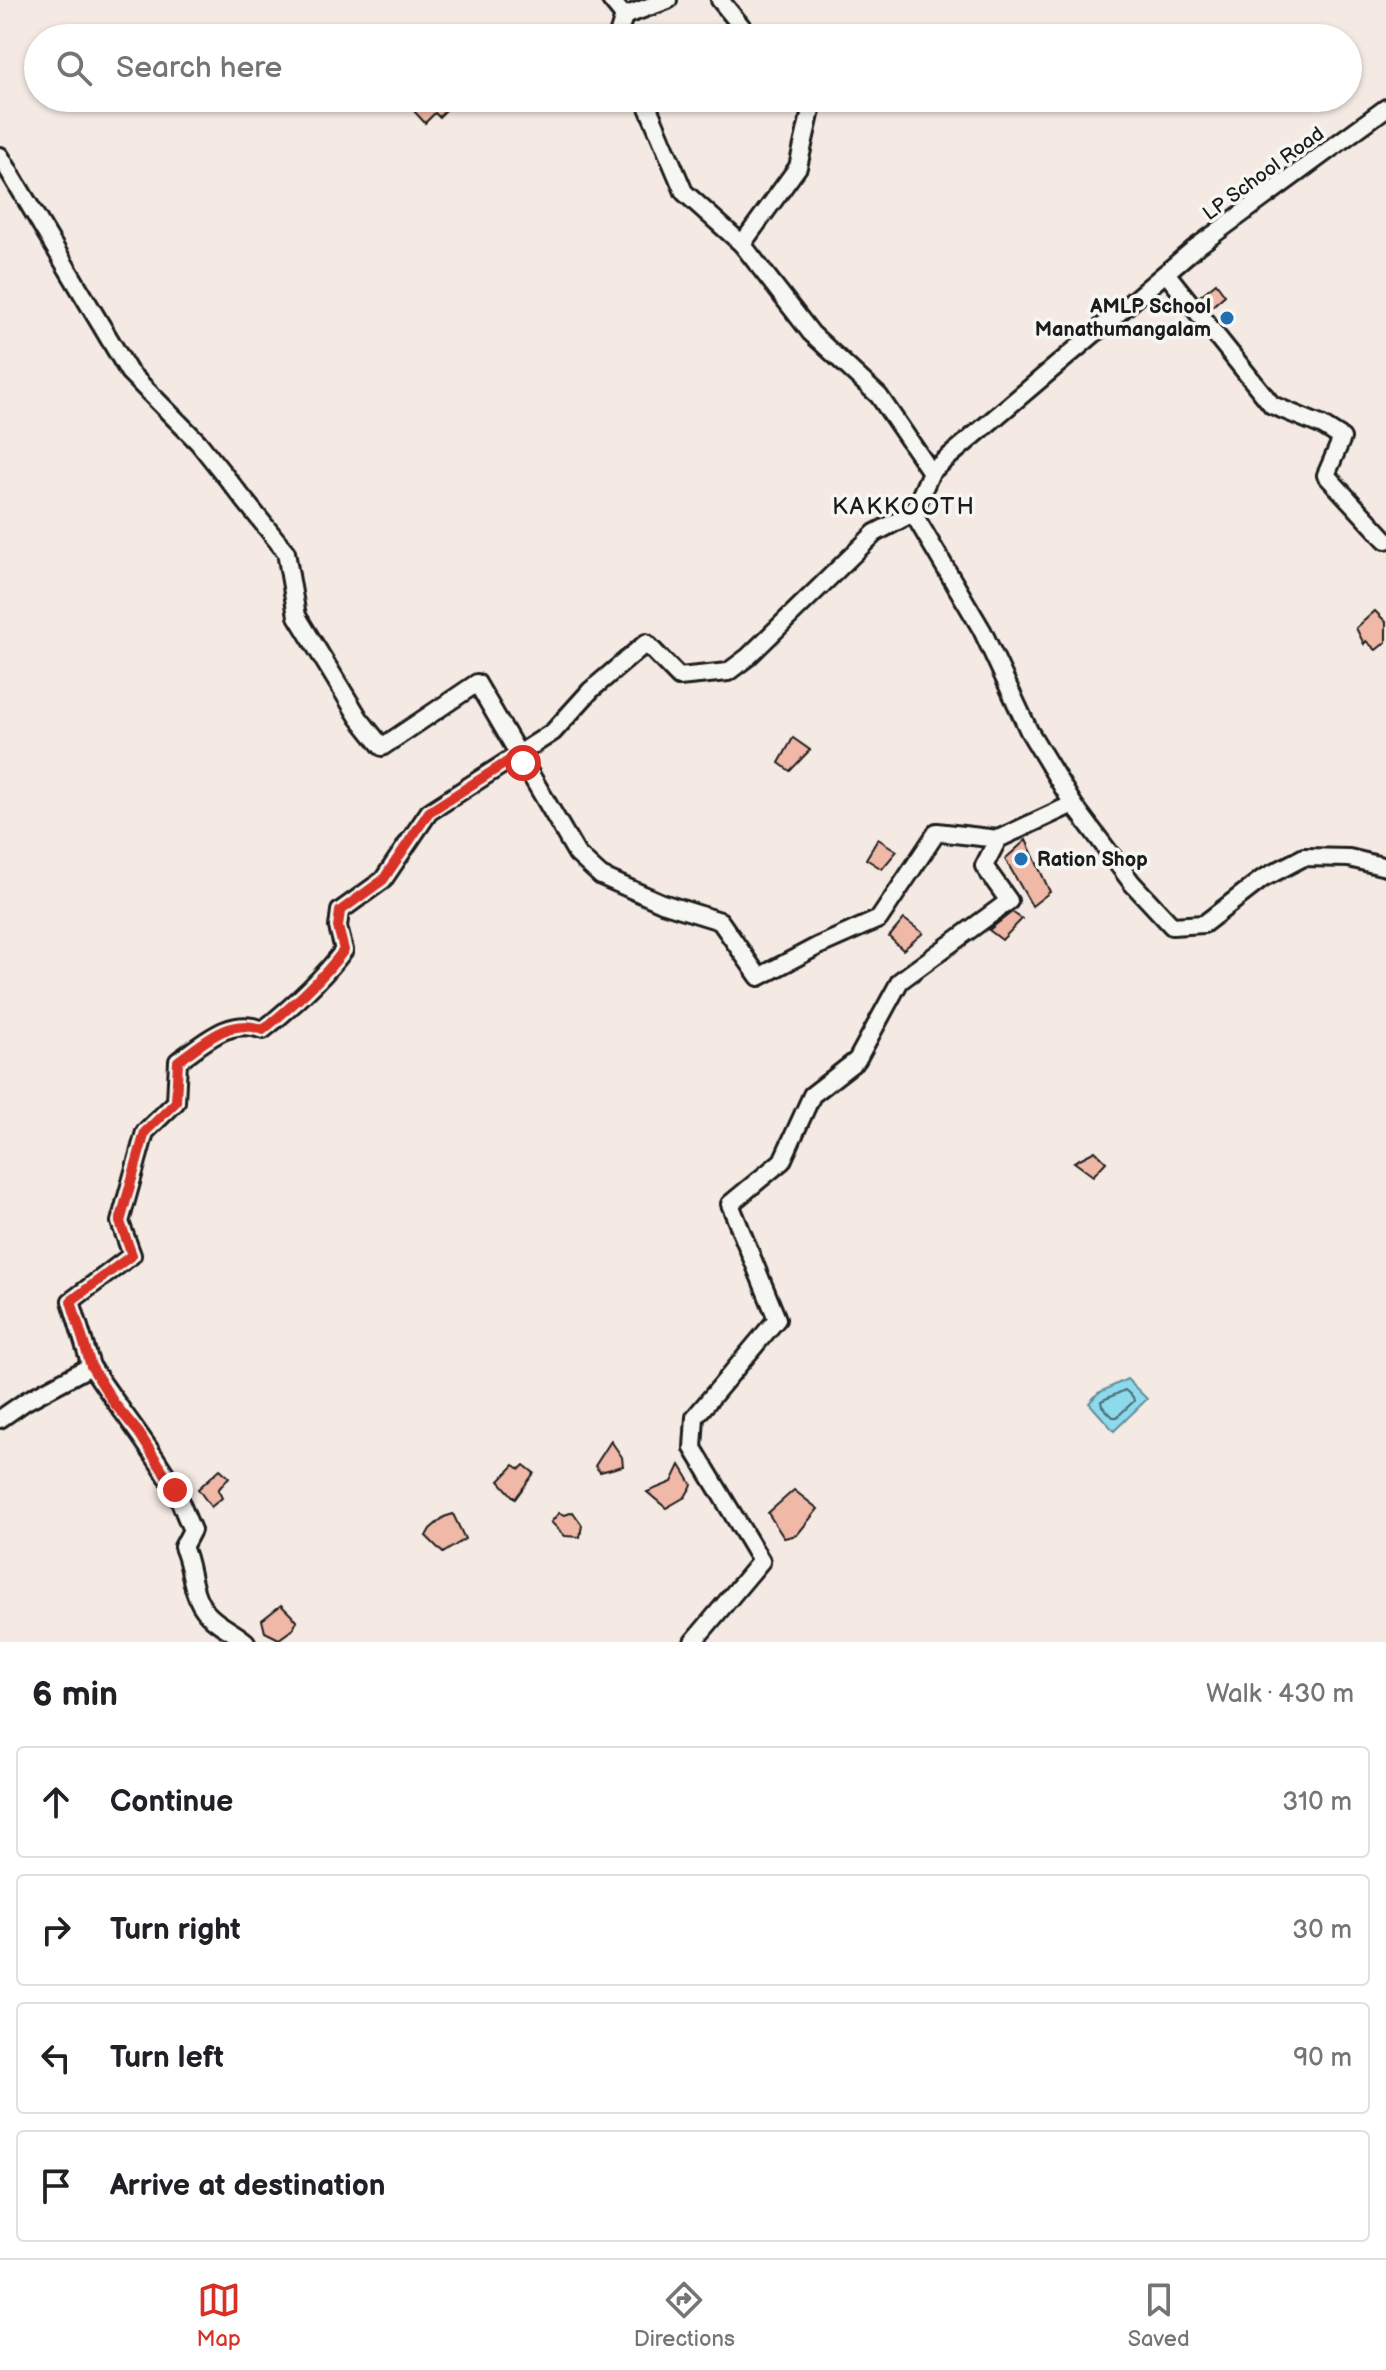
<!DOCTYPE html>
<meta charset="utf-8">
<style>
:root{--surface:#fff;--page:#f2f2f2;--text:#202124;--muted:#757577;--line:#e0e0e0;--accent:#d93025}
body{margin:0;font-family:"Balsamiq Sans",sans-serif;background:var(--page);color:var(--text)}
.stop{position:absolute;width:24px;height:24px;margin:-18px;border:6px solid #d93025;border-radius:50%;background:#fff}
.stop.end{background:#d93025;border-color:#fff;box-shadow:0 2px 8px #0008}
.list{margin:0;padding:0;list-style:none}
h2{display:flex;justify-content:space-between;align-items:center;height:104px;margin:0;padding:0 32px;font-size:34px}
h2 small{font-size:26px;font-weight:400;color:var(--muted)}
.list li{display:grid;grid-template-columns:52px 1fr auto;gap:24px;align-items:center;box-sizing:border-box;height:112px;margin:0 16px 16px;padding:0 16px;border:2px solid var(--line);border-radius:8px}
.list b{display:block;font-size:30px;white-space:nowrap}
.list em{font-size:26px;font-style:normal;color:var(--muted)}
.icon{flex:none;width:44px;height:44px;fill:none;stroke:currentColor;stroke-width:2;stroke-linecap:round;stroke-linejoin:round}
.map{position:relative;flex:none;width:1386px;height:1642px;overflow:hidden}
.search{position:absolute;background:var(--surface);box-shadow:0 2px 6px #0004;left:24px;right:24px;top:24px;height:88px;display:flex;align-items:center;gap:20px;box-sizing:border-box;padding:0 28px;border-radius:44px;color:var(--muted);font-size:30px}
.sheet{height:616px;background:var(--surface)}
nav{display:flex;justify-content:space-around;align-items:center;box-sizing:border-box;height:112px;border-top:2px solid var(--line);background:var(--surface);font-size:22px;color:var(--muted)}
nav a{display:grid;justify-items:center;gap:4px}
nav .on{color:var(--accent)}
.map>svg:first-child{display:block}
.water{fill:#8ddaed;stroke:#608e99;stroke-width:2}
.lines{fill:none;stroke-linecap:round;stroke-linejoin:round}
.shore{stroke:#496870;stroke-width:2}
.building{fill:#f0b8a7;stroke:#1c1c1c;stroke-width:2}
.minor-casing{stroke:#1c1c1c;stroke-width:22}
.minor{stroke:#f6f6f2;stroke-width:16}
.route{stroke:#d93025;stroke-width:10}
.poi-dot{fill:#1f6fb2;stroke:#f6f6f2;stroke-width:3}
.labels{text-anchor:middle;stroke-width:7;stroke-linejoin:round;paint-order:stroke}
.street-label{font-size:20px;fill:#1c1c1c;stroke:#f6f6f2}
.poi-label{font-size:20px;font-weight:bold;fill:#1c1c1c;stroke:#f6f6f2;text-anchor:end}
.quarter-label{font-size:24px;letter-spacing:2px;fill:#1c1c1c;stroke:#f6f6f2}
</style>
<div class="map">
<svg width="1386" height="1642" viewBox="0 0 1386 1642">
<rect width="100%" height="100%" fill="#f5eae3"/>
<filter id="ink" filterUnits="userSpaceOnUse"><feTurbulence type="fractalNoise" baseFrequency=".0125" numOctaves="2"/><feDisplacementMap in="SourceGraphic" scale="16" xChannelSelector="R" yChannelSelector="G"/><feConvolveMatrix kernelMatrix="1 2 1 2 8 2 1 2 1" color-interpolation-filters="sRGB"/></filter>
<g filter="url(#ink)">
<path class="water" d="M1127,1379L1147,1399L1114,1431L1089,1403L1098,1393Z"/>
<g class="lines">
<path class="shore" d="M1125,1390L1133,1397L1134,1401L1117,1417H1113L1102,1406L1101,1401Z"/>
</g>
<g class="building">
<path d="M422,98H442L450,106L439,117L435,113L425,123L413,110Z"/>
<path d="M1216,283L1225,295L1209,309L1199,297Z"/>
<path d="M1375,611L1386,622V642L1376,650L1366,641L1364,644L1356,628Z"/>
<path d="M793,738L810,750L790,771L779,763Z"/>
<path d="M878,839L897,851L882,869L866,859Z"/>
<path d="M1026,840L1050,892L1032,906L1005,859Z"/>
<path d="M1012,912L1022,919L1002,940L989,930Z"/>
<path d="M904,919L923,933L903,950L889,937Z"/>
<path d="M1095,1151L1106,1162L1093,1176L1074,1162Z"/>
<path d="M611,1441L622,1457L623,1466L600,1472L595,1466Z"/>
<path d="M514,1465L520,1469L524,1465L534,1473L515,1499L499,1481Z"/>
<path d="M680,1465L692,1485L685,1497L666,1508L647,1492L672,1482Z"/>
<path d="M220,1469L229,1477L218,1490L222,1498L211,1507L198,1489Z"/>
<path d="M794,1490L818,1509L797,1535L784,1538L768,1513Z"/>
<path d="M573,1512L582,1525L580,1537L565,1536L551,1522L559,1513L565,1515Z"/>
<path d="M453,1514L465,1539L443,1553L426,1536L430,1529L444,1517Z"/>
<path d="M281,1605L297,1621L293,1629L279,1639L265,1632L262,1620Z"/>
</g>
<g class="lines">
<g class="minor-casing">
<g id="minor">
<path d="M611,0L624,16L668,0"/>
<path d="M720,0L751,38"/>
<path d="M617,38L624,16"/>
<path d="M644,98L684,192L742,244"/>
<path d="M0,156L129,372L198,442L286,552L297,616L359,718L382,747L477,683L577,854L601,876L662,903L720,921L759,977L818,946L879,919L937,832L998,839"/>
<path d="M1166,273L1272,405L1323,426L1342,438L1326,475L1386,540"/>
<path d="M931,472L1195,248L1386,108"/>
<path d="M1073,804L1132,883L1172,926L1204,924L1262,879L1304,857L1349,858L1386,867"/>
<path d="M91,1366L71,1301L132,1255L120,1222L145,1132L176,1102L178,1061C204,1043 231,1016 263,1030C293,1006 321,981 344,950L338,927L340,911L383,880L429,812L553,732L591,690L646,643L679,677L728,672L748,657L875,533L913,513"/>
<path d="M0,1419L26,1401L91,1366C118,1408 151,1446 175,1490C181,1503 186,1517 192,1530L183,1547C193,1568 190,1593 206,1612C216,1625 234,1631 246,1642"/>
<path d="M693,1642L761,1561L693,1448L695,1417L777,1319L730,1204L782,1161L812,1095L857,1060L900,981L1009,901L984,866L998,839L1073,804L1029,731L982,630L913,513L931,472L879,396L811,333L742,244L798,167L811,110L801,98"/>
</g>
</g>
<use href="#minor" class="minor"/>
</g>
</g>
<g class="lines" filter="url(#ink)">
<path class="route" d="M175,1490L139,1433L114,1403L91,1366L71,1301L132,1255L120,1222L145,1132L176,1102L178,1061C204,1043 230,1016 263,1030C293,1005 321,981 344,950L338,927L340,911L383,880L429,812L518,755L523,763"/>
</g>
<g class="poi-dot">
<circle cx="1227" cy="318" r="8"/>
<circle cx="1021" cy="859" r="8"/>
</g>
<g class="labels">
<g class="street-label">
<text transform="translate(1263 173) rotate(-36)" y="7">LP School Road</text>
</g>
<g class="poi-label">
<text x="1211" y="313">AMLP School<tspan x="1211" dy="23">Manathumangalam</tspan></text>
<text x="1037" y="866" text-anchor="start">Ration Shop</text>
</g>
<g class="quarter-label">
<text x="904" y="514">KAKKOOTH</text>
</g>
</g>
</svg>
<div class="stop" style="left:523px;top:763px"></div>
<div class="stop end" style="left:175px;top:1490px"></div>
<div class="search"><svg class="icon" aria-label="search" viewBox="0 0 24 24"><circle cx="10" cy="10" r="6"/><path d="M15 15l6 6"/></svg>Search here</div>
</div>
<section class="sheet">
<h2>6 min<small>Walk · 430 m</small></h2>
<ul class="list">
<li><svg class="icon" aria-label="ahead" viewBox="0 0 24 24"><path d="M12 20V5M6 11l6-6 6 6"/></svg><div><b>Continue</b></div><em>310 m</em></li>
<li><svg class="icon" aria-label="right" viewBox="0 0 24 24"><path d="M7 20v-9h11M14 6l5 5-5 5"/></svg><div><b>Turn right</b></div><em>30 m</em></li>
<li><svg class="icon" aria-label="left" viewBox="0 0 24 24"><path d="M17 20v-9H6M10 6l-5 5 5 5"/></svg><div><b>Turn left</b></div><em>90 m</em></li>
<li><svg class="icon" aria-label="arrive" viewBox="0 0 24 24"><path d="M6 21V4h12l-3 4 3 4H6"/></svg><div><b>Arrive at destination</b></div></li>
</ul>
</section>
<nav>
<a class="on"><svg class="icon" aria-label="map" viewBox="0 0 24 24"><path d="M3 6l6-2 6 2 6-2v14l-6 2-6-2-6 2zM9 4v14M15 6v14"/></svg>Map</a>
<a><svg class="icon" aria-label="directions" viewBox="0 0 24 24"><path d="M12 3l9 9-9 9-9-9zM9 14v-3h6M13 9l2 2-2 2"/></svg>Directions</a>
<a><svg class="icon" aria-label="saved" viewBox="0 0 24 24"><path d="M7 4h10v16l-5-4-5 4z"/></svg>Saved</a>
</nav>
